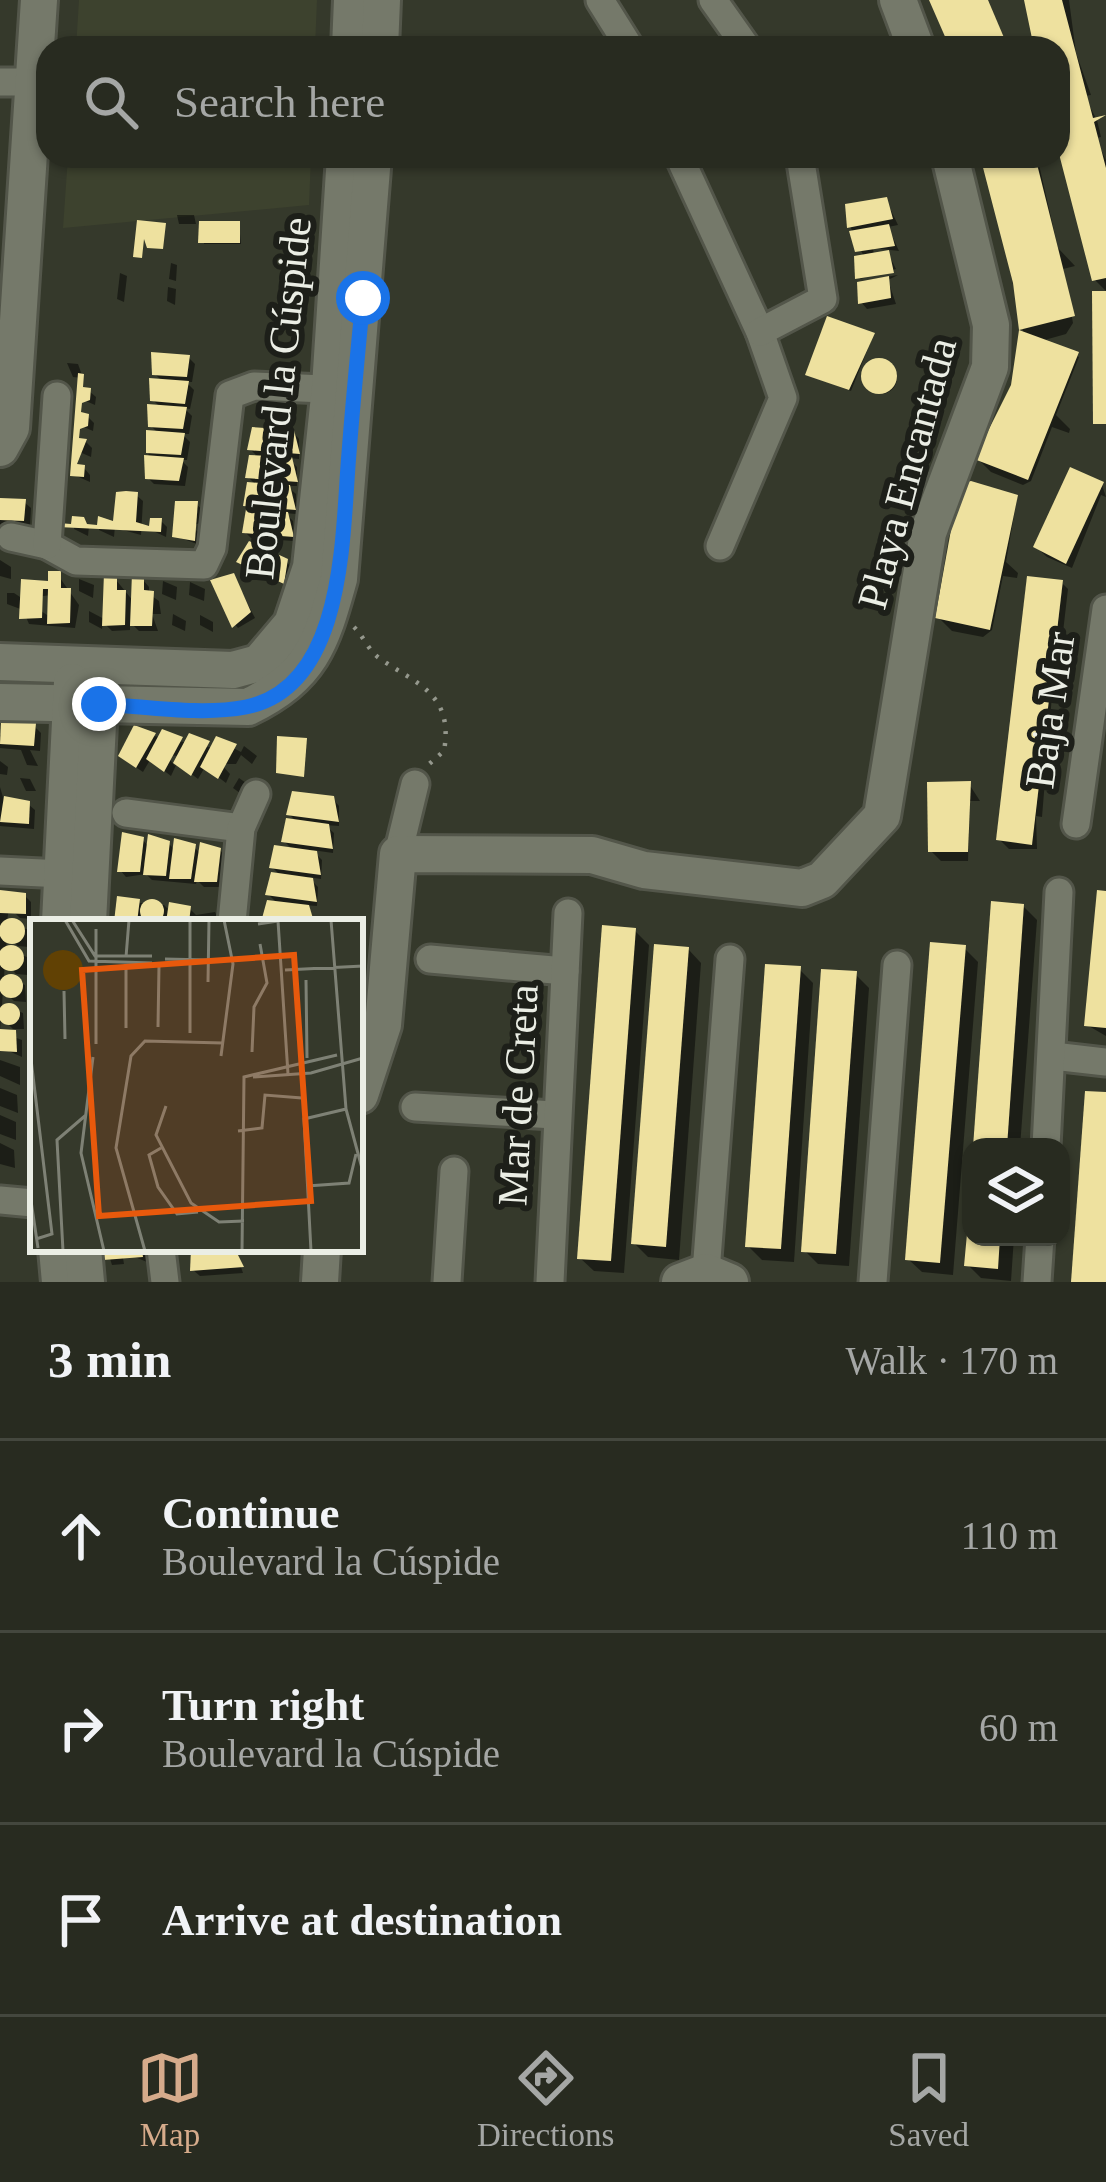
<!DOCTYPE html>
<meta charset="utf-8">
<style>
:root{--surface:#282b20;--page:#34372d;--text:#f1f3f6;--muted:#a5a7a5;--line:#44473e;--accent:#d6ab8b}
body{margin:0;font-family:"Times New Roman",serif;background:var(--page);color:var(--text)}
.controls{position:absolute;right:36px;bottom:36px;display:grid;overflow:hidden;border-radius:24px;box-shadow:0 3px 9px #0004}
.controls button{width:108px;height:108px;display:grid;place-items:center;padding:0;border:0;border-bottom:3px solid var(--line);background:var(--surface);color:var(--text);font:60px sans-serif}
.stop{position:absolute;width:36px;height:36px;margin:-27px;border:9px solid #1a73e8;border-radius:50%;background:#fff}
.stop.end{background:#1a73e8;border-color:#fff;box-shadow:0 3px 12px #0008}
.list{margin:0;padding:0;list-style:none}
h2{display:flex;justify-content:space-between;align-items:center;height:156px;margin:0;padding:0 48px;font-size:51px}
h2 small{font-size:39px;font-weight:400;color:var(--muted)}
.list li{display:grid;grid-template-columns:78px 1fr auto;gap:36px;align-items:center;box-sizing:border-box;height:192px;padding:0 48px;border-top:3px solid var(--line)}
.list b{display:block;font-size:45px;white-space:nowrap}
.list p{margin:0;font-size:39px;white-space:nowrap;color:var(--muted)}
.list em{font-size:39px;font-style:normal;color:var(--muted)}
.icon{flex:none;width:66px;height:66px;fill:none;stroke:currentColor;stroke-width:2;stroke-linecap:round;stroke-linejoin:round}
.map{position:relative;flex:none;width:1106px;height:1282px;overflow:hidden}
.search{position:absolute;background:var(--surface);box-shadow:0 3px 9px #0004;left:36px;right:36px;top:36px;height:132px;display:flex;align-items:center;gap:30px;box-sizing:border-box;padding:0 42px;border-radius:36px;color:var(--muted);font-size:45px}
.sheet{height:732px;background:var(--surface)}
nav{display:flex;justify-content:space-around;align-items:center;box-sizing:border-box;height:168px;border-top:3px solid var(--line);background:var(--surface);font-size:33px;color:var(--muted)}
nav a{display:grid;justify-items:center;gap:6px}
nav .on{color:var(--accent)}
.map>svg:first-child{display:block}
.built{fill:#3d422e}
.shadow{fill:#0007;fill-rule:evenodd}
.building{fill:#eee19f}
.lines{fill:none;stroke-linecap:round;stroke-linejoin:round}
.street-casing{stroke:#53564a;stroke-width:33}
.secondary-casing{stroke:#53564a;stroke-width:42}
.path{stroke:#95988d;stroke-width:4.5;stroke-dasharray:3 9;stroke-linecap:butt}
.street{stroke:#75796a;stroke-width:27}
.secondary{stroke:#75796a;stroke-width:36}
.route{stroke:#1a73e8;stroke-width:15}
.labels{text-anchor:middle;stroke-width:12;stroke-linejoin:round;paint-order:stroke}
.street-label{font-size:42px;fill:#ebeee5;stroke:#1d1f19}
.inset-road{fill:none;stroke:#7e8175;stroke-width:3}
.view{fill:#e8590c;fill-opacity:0.15;stroke:#e8590c;stroke-width:6}
.inset-edge{fill:none;stroke:#ebeee5;stroke-width:6}
</style>
<div class="map">
<svg width="1106" height="1282" viewBox="0 0 1106 1282">
<rect width="100%" height="100%" fill="#35392b"/>
<g class="built">
<path d="M79,0H317L315,48H76Z"/>
<path d="M68,156H311L309,205L63,228Z"/>
</g>
<g class="shadow">
<path d="M1026,0H1069L1076,53L1091,95L1084,96L1097,120L1101,137L1095,138L1106,160V291L1095,280L1058,129V48H1038Z"/>
<path d="M985,156H1037L1058,248L1075,266L1063,269L1073,323L1066,334L1041,341L1079,357L1056,415L1070,429L1069,433L1052,427L1031,481L1023,485L991,472L977,458L1014,386L1023,330Z"/>
<path d="M886,200L898,225L888,227L899,251L873,248L874,256L888,253L896,269L860,279L864,257L850,226Z"/>
<path d="M177,215H194L196,224H239L241,244H204L202,224H179Z"/>
<path d="M292,220L300,223L299,236L291,234Z"/>
<path d="M171,263L177,265L176,281L169,279Z"/>
<path d="M120,273L127,276L124,302L117,299Z"/>
<path d="M898,275L888,280L896,304L867,309L861,302L866,285L861,281Z"/>
<path d="M168,287L176,289L175,305L167,301Z"/>
<path d="M873,336L851,391L811,376Z"/>
<path d="M189,358L195,364L192,382H186L194,390L190,409L184,408L192,416L189,434H182L190,442L187,460H181L188,467L185,486L154,484L148,478L149,433L159,434L151,426L161,408L153,400L163,382L155,374Z"/>
<circle cx="881" cy="378" r="16"/>
<path d="M67,363L78,364L83,378L73,377Z"/>
<path d="M89,391L96,397L95,405L79,398Z"/>
<path d="M87,416L94,423L93,431L77,424Z"/>
<path d="M293,432L299,439V459L288,458L297,467V486H287L296,494V514L285,513L293,521L294,541L251,538L245,532L255,513L246,505L256,485L248,477L259,458L250,449Z"/>
<path d="M86,442L92,448L91,457L75,450Z"/>
<path d="M84,468L90,475V482L74,475Z"/>
<path d="M1102,485L1106,497L1101,495L1072,568L1047,557L1036,547Z"/>
<path d="M136,495L143,501L141,535L123,530Z"/>
<path d="M1017,498L1006,562L1018,573L1017,578L1003,576L992,630L983,637L952,631L938,617Z"/>
<path d="M0,501L24,502L31,508L30,526L0,525Z"/>
<path d="M196,504L203,510L202,522L192,526L201,535L200,545L175,536Z"/>
<path d="M75,519L89,526L88,536L74,529Z"/>
<path d="M101,519L115,526L114,537L99,530Z"/>
<path d="M161,521L167,527L166,537L151,530Z"/>
<path d="M0,560L11,567V579L0,576Z"/>
<path d="M240,561H286L292,568L285,585Z"/>
<path d="M233,576L255,618L238,628L232,621Z"/>
<path d="M60,578L79,605L75,628L29,624L23,610L7,604V593H14L50,617L51,595L29,598Z"/>
<path d="M79,579L94,585L93,598L79,591Z"/>
<path d="M116,580L134,602L143,580L149,587V594L159,601L161,614H152L158,631H139L130,622V630L112,631L103,622L102,629L89,622V611L106,620Z"/>
<path d="M163,581L177,587L176,600L162,594Z"/>
<path d="M190,582L205,589L204,601L189,595Z"/>
<path d="M1062,583L1068,589L1057,684L1053,683L1042,817L1036,816L1037,849H1009L999,839Z"/>
<path d="M173,614L186,621L185,631L172,625Z"/>
<path d="M200,615L213,622V632L200,625Z"/>
<path d="M34,726L41,733L40,751L30,750L38,766L27,765L21,750L0,748V735Z"/>
<path d="M154,736L213,748L218,740L241,752L244,746L257,756L252,764L241,755L236,764H221L230,774L226,783L205,767L198,779L177,763L171,776L150,760L143,772L128,762ZM166,755L180,756L175,766Z"/>
<path d="M0,761L8,767L7,775L0,774Z"/>
<path d="M20,778L30,779L36,791H26Z"/>
<path d="M239,778L253,788L247,798L233,788Z"/>
<path d="M969,784L980,801H970L968,861H941L931,851Z"/>
<path d="M0,787L5,804H28L35,810L34,829L0,826Z"/>
<path d="M333,799L339,806V826L325,825L334,833L333,853L312,850L322,860L321,879L308,877L318,887L317,906L304,905L314,922H264L278,904L268,894L281,876L272,867L293,850L284,841L298,823L289,814Z"/>
<path d="M143,840L149,847L168,843L176,851L194,847L201,854L220,850L226,857L222,887H204L197,880L196,884L152,880L146,874L126,877L120,870Z"/>
<path d="M0,893L25,896L31,902V919L20,918L9,907L7,922L29,930V947L18,946L7,935L6,950L27,957L28,975L16,974L5,962L4,977L25,985L26,1002L14,1001L3,990L2,1005L23,1013L24,1029H13L1,1017L0,1030Z"/>
<path d="M1106,894V1036L1087,1025Z"/>
<path d="M120,901L164,905L171,912L190,909L196,915L215,912L220,922H117Z"/>
<path d="M993,904L1023,906L1037,920L1020,1147H976Z"/>
<path d="M635,931L649,945L624,1273L594,1271L580,1258Z"/>
<path d="M964,948L978,962L953,1275L922,1272L908,1259Z"/>
<path d="M688,949L701,963L679,1260L648,1257L634,1243Z"/>
<path d="M799,969L813,983L794,1262L762,1260L748,1246Z"/>
<path d="M855,974L869,988L849,1266L818,1264L804,1250Z"/>
<path d="M0,1032L22,1040V1057L0,1047Z"/>
<path d="M0,1060L20,1067V1085L0,1076Z"/>
<path d="M0,1088L17,1095L18,1113L0,1106Z"/>
<path d="M0,1115L16,1122V1140L0,1134Z"/>
<path d="M0,1143L14,1150L15,1168L0,1164Z"/>
<path d="M971,1217V1237H1014L1011,1281L981,1278L968,1265Z"/>
<path d="M107,1249H145L147,1262L130,1255L123,1258L124,1264L112,1265Z"/>
<path d="M235,1249L243,1273L200,1276L193,1270Z"/>
</g>
<g class="building">
<path d="M929,0H988L1005,40L988,48H950Z"/>
<path d="M1024,0H1062L1093,118L1106,115L1094,122L1106,168V278L1092,281L1058,150V48H1034Z"/>
<path d="M980,156H1035L1075,316L1019,330L1013,283Z"/>
<path d="M887,197L893,219L847,228L845,204Z"/>
<path d="M137,220L166,223L163,249L147,248L144,239L142,258L133,257Z"/>
<path d="M199,221H240V243H198Z"/>
<path d="M889,224L895,246L855,252L849,231Z"/>
<path d="M889,250L894,273L855,279L854,256Z"/>
<path d="M889,276L891,298L858,304L857,282Z"/>
<path d="M1092,291H1106V424H1093Z"/>
<path d="M827,316L875,333L849,390L805,375Z"/>
<path d="M1019,330L1079,352L1028,480L974,459L1011,385Z"/>
<path d="M151,352L190,355L187,377L152,375Z"/>
<circle cx="879" cy="376" r="18"/>
<path d="M78,373L84,374L83,387L91,388L90,400L82,403L81,412L89,414L88,426L80,429L79,438L87,439L77,464L85,465L84,477L70,476Z"/>
<path d="M149,378L189,381L185,404L150,401Z"/>
<path d="M147,404L187,407L183,429L148,427Z"/>
<path d="M252,427L294,430L300,454L247,450Z"/>
<path d="M146,430L185,433L181,455L146,453Z"/>
<path d="M144,455L184,458L179,481L145,479Z"/>
<path d="M249,455L292,457L298,482L245,478Z"/>
<path d="M1070,467L1104,482L1066,564L1033,547Z"/>
<path d="M971,481L1018,495L990,630L935,618L955,508L963,483Z"/>
<path d="M247,482L290,485L296,510L243,506Z"/>
<path d="M126,491L138,492L136,522L149,526L150,518H162L161,532L58,527V523L71,524L72,516L84,517L87,524L97,525L98,516L113,521L116,492Z"/>
<path d="M0,498L26,499L24,521L0,520Z"/>
<path d="M175,501H198L195,541L172,537Z"/>
<path d="M246,509L288,512L294,537L242,533Z"/>
<path d="M249,541L288,559L284,584L236,562Z"/>
<path d="M48,571H61V588H71L70,623L47,624L48,589H43L42,618L19,619L21,579L48,581Z"/>
<path d="M104,573H117V590H126L125,625L102,626Z"/>
<path d="M132,573H144V590L154,591L152,626H130Z"/>
<path d="M234,573L251,612L232,628L210,580Z"/>
<path d="M1027,576L1063,580L1032,845L996,840Z"/>
<path d="M9,718L36,723L34,746L0,744L1,722Z"/>
<path d="M134,725L156,733L136,768L118,756Z"/>
<path d="M162,729L183,737L164,772L146,759Z"/>
<path d="M189,733L210,741L191,776L173,763Z"/>
<path d="M216,736L237,744L218,779L200,767Z"/>
<path d="M277,736L307,738L304,777L276,773Z"/>
<path d="M971,781L968,852H928L927,782Z"/>
<path d="M292,791L334,796L339,822L286,815Z"/>
<path d="M4,796L30,801L29,824L0,822Z"/>
<path d="M286,818L329,824L333,849L281,842Z"/>
<path d="M122,832L144,837L140,872H117Z"/>
<path d="M148,834L170,841L166,876L143,875Z"/>
<path d="M174,838L196,844L191,879H169Z"/>
<path d="M200,842L221,848L217,882H194Z"/>
<path d="M274,845L317,851L321,875L269,868Z"/>
<path d="M271,872L313,878L317,902L265,895Z"/>
<path d="M0,890L26,893V914L0,913Z"/>
<path d="M1097,890L1106,891V1028L1084,1026Z"/>
<path d="M117,896L140,899L137,922H114Z"/>
<circle cx="152" cy="911" r="12"/>
<path d="M267,900L309,905L314,922H261Z"/>
<path d="M991,901L1024,904L1007,1147H973Z"/>
<path d="M169,902L191,906L189,922H166Z"/>
<circle cx="12" cy="931" r="13"/>
<path d="M602,925L636,928L611,1261L577,1259Z"/>
<path d="M930,942L966,945L940,1263L905,1260Z"/>
<path d="M654,944L689,947L666,1247L631,1244Z"/>
<circle cx="11" cy="958" r="13"/>
<path d="M765,964L801,966L781,1249L745,1247Z"/>
<path d="M821,969L857,971L836,1254L801,1252Z"/>
<circle cx="11" cy="986" r="12"/>
<circle cx="9" cy="1014" r="11"/>
<path d="M0,1029L16,1030L17,1052L0,1051Z"/>
<path d="M1085,1091L1106,1092V1282H1071Z"/>
<path d="M968,1223L971,1237H1000L998,1269L964,1266Z"/>
<path d="M102,1249H142L143,1257L103,1260Z"/>
<path d="M191,1249H235L244,1267L190,1271Z"/>
</g>
<g class="lines">
<g class="street-casing">
<g id="street">
<path d="M600,0L630,48"/>
<path d="M713,0L747,48"/>
<path d="M0,82H34"/>
<path d="M679,156L760,332L783,398L720,546"/>
<path d="M760,332L823,299L800,156"/>
<path d="M11,537L47,545L76,561L204,565L212,548L230,395L254,386L348,390"/>
<path d="M47,545L57,396"/>
<path d="M126,813L241,828"/>
<path d="M1076,824L1106,609"/>
<path d="M398,854L415,784"/>
<path d="M0,871L63,874"/>
<path d="M232,922L241,828L256,794"/>
<path d="M430,959L565,971"/>
<path d="M1053,1056L1106,1062"/>
<path d="M415,1107L554,1115"/>
<path d="M1046,1147L1059,892"/>
<path d="M0,1200L33,1203"/>
<path d="M161,1249L165,1282"/>
<path d="M706,1272L730,959"/>
<path d="M447,1282L454,1171"/>
<path d="M550,1282L568,913"/>
<path d="M873,1282L897,965"/>
<path d="M1037,1282L1040,1237"/>
</g>
</g>
<g class="secondary-casing">
<g id="secondary">
<path d="M898,0L916,48"/>
<path d="M350,48L352,0"/>
<path d="M380,48L382,0"/>
<path d="M0,448L11,428L39,0"/>
<path d="M0,662L233,670L259,663L292,624L311,567L330,387L345,156"/>
<path d="M0,702L248,707C311,676 321,644 339,579L373,156"/>
<path d="M60,922L72,682"/>
<path d="M88,922L99,704"/>
<path d="M360,1095L383,1025L398,854L592,855L644,870L802,888L822,880L882,816L928,533L990,367L991,325L950,156"/>
<path d="M57,1249L60,1282"/>
<path d="M83,1249L86,1282"/>
<path d="M320,1282L322,1249"/>
<path d="M680,1282L706,1272L730,1282"/>
</g>
</g>
<path class="path" d="M354,627C364,637 368,650 379,658C416,684 454,693 444,751L428,765"/>
<use href="#street" class="street"/>
<use href="#secondary" class="secondary"/>
</g>
<g class="lines">
<path class="route" d="M99,704C145,706 200,716 246,707C347,687 342,531 349,453C353,401 358,350 363,298"/>
</g>
<g class="labels">
<g class="street-label">
<text transform="translate(277 398) rotate(-84)" y="15">Boulevard la Cúspide</text>
<text transform="translate(906 473) rotate(-75)" y="15">Playa Encantada</text>
<text transform="translate(1049 710) rotate(-82)" y="15">Baja Mar</text>
<text transform="translate(517 1095) rotate(-87)" y="15">Mar de Creta</text>
</g>
</g>
<g transform="translate(30 919)">
<rect width="333" height="333" fill="#35392b"/>
<path d="M13 51a20 20 0 1 1 40 0a20 20 0 1 1-40 0Z" fill="#614104"/>
<path class="inset-road" d="M35,1L59,42L122,44M42,1L65,37H122M160,1V114M228,5L248,2L258,155M96,38L99,1M135,40L178,41M255,51L333,47M276,61L277,139M178,63L179,1M34,72L35,120M128,108L129,47M96,109V45M66,125V10M0,132L22,315L6,320M222,133L224,88L237,64L230,25M191,137L203,45L194,1M63,138L51,234L74,332M223,158L281,154L333,139M136,187L126,216L161,284L189,303L214,302M316,190L333,253M208,212L232,209L235,176L272,179M131,229L119,236L128,268L147,295L168,293M277,267L319,264L326,235M0,275L8,329M33,332L27,221L56,196M115,332L86,229L101,137L115,122L193,124M212,332L214,158L307,136M281,332L274,200L316,190L301,1"/>
<path class="view" d="M264,36L281,282L69,297L52,51Z"/>
<rect width="333" height="333" class="inset-edge"/>
</g>
</svg>
<div class="controls">
<button><svg class="icon" aria-label="layers" viewBox="0 0 24 24"><path d="M12 4l9 5-9 5-9-5zM3 14l9 5 9-5"/></svg></button>
</div>
<div class="stop" style="left:363px;top:298px"></div>
<div class="stop end" style="left:99px;top:704px"></div>
<div class="search"><svg class="icon" aria-label="search" viewBox="0 0 24 24"><circle cx="10" cy="10" r="6"/><path d="M15 15l6 6"/></svg>Search here</div>
</div>
<section class="sheet">
<h2>3 min<small>Walk · 170 m</small></h2>
<ul class="list">
<li><svg class="icon" aria-label="ahead" viewBox="0 0 24 24"><path d="M12 20V5M6 11l6-6 6 6"/></svg><div><b>Continue</b><p>Boulevard la Cúspide</p></div><em>110 m</em></li>
<li><svg class="icon" aria-label="right" viewBox="0 0 24 24"><path d="M7 20v-9h11M14 6l5 5-5 5"/></svg><div><b>Turn right</b><p>Boulevard la Cúspide</p></div><em>60 m</em></li>
<li><svg class="icon" aria-label="arrive" viewBox="0 0 24 24"><path d="M6 21V4h12l-3 4 3 4H6"/></svg><div><b>Arrive at destination</b></div></li>
</ul>
</section>
<nav>
<a class="on"><svg class="icon" aria-label="map" viewBox="0 0 24 24"><path d="M3 6l6-2 6 2 6-2v14l-6 2-6-2-6 2zM9 4v14M15 6v14"/></svg>Map</a>
<a><svg class="icon" aria-label="directions" viewBox="0 0 24 24"><path d="M12 3l9 9-9 9-9-9zM9 14v-3h6M13 9l2 2-2 2"/></svg>Directions</a>
<a><svg class="icon" aria-label="saved" viewBox="0 0 24 24"><path d="M7 4h10v16l-5-4-5 4z"/></svg>Saved</a>
</nav>
